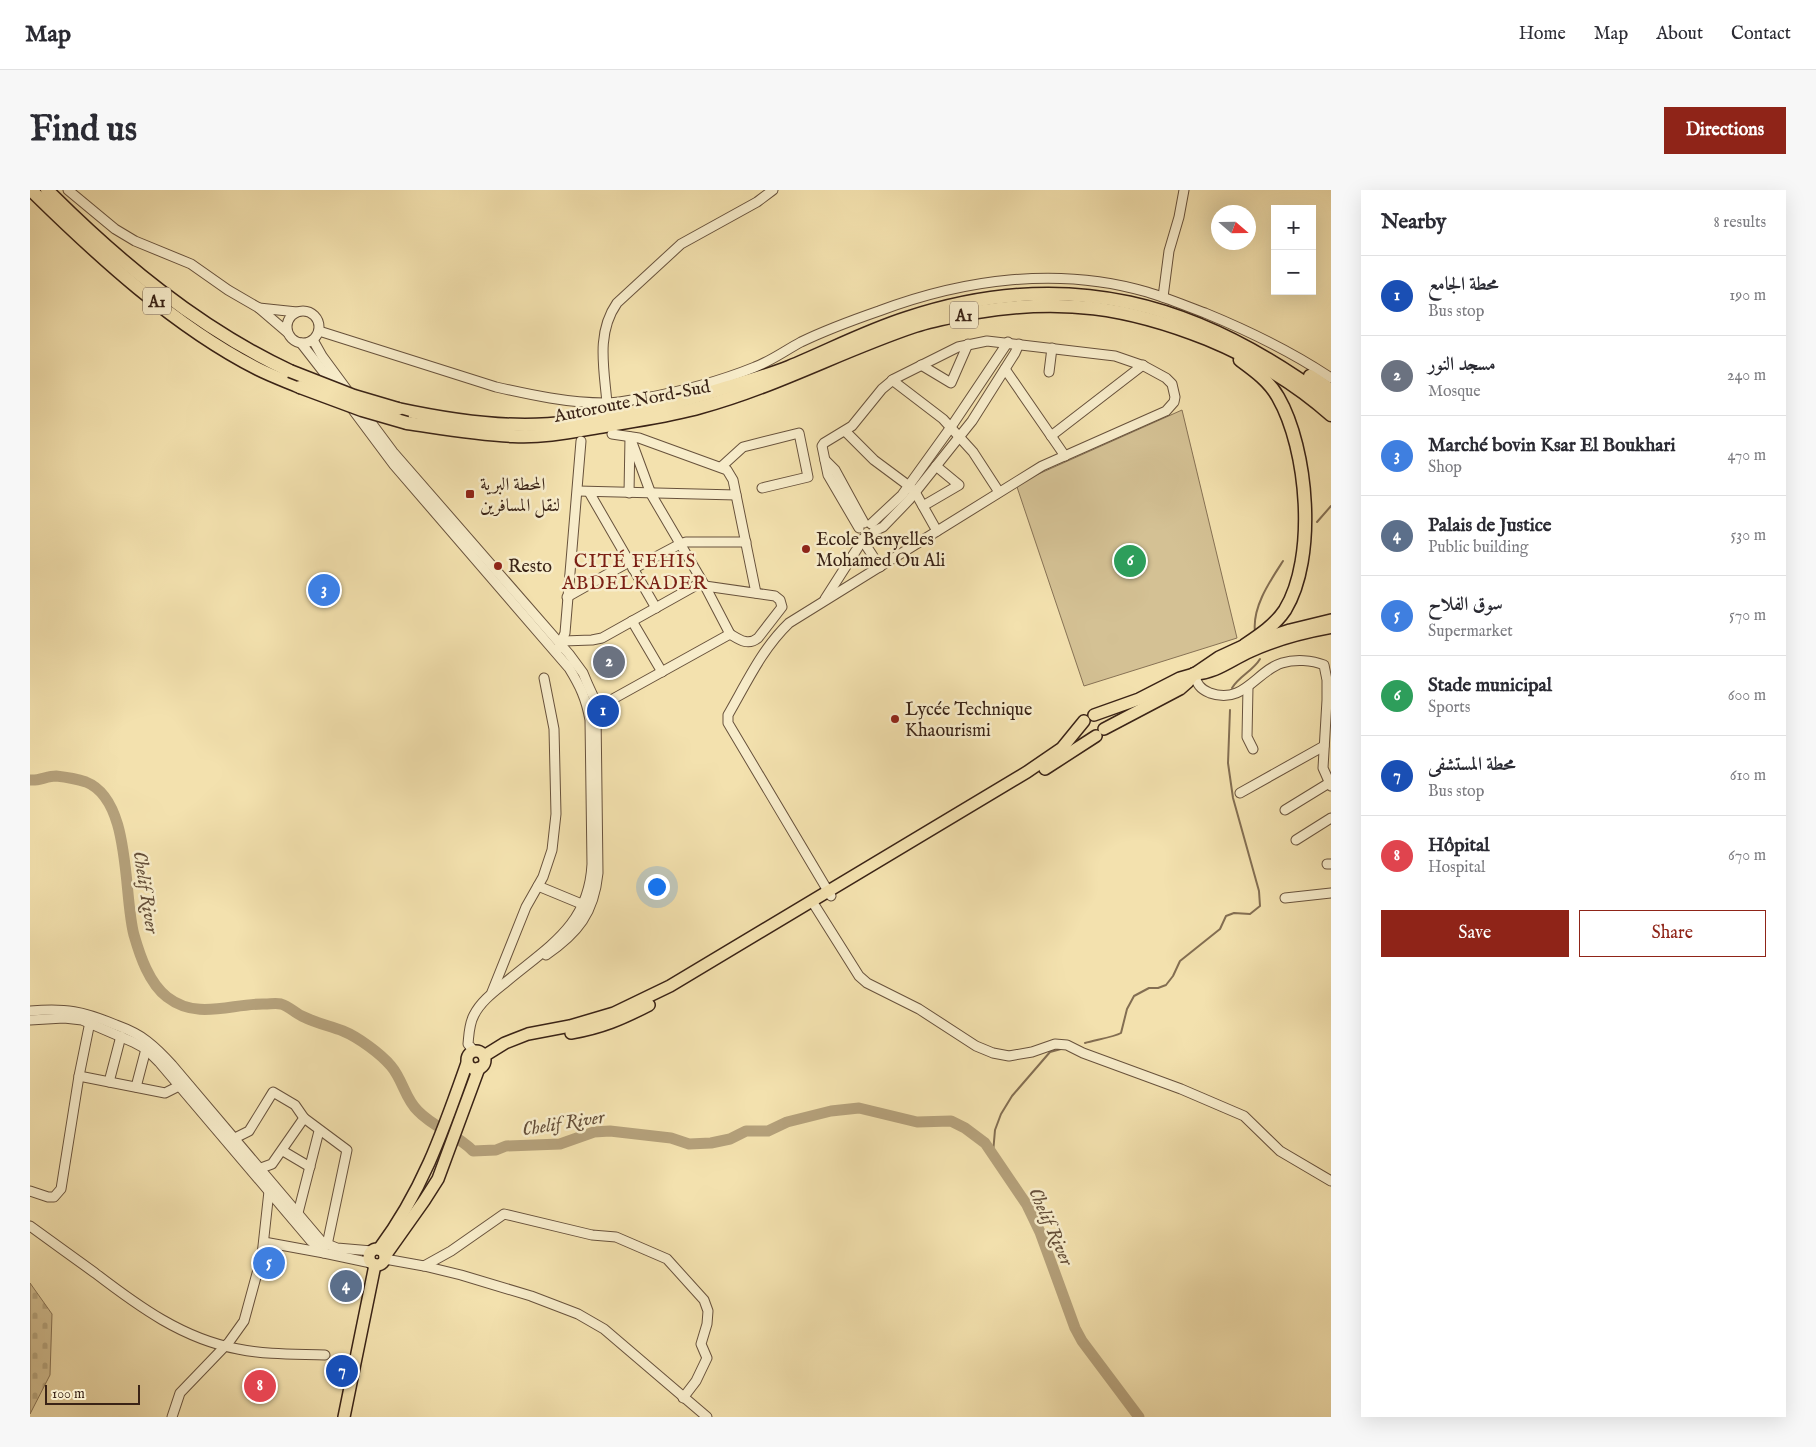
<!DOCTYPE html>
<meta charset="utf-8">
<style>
:root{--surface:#fff;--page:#f7f7f7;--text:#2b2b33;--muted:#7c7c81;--line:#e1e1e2;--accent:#8f2418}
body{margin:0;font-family:"IM FELL English",Amiri,serif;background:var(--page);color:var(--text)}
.controls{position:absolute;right:15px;top:15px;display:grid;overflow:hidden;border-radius:0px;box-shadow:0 5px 20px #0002}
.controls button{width:45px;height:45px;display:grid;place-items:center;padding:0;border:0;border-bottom:1px solid var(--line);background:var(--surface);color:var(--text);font:25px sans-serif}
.compass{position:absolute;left:1181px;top:15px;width:45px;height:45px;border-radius:50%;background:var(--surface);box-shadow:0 5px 20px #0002;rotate:110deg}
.scale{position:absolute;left:15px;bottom:12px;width:95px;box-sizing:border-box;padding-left:5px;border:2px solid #3a2316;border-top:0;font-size:14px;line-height:18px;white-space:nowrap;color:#3a2316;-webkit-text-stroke:4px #f7ecca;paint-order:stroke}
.you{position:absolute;left:626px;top:696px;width:18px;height:18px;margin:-12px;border:4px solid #fff;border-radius:50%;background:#1a73e8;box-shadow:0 0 0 8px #1a73e833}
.badge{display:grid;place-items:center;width:32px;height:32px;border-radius:50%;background:var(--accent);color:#fff;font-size:16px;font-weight:700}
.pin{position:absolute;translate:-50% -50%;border:2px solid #fff;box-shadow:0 1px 5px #0006}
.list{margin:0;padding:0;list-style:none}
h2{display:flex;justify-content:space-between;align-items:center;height:65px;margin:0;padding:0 20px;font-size:21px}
h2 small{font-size:16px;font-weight:400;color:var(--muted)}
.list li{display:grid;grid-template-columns:32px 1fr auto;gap:15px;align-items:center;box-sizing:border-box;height:80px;padding:0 20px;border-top:1px solid var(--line)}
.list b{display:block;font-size:19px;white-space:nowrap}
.list p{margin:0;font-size:16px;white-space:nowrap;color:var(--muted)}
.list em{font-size:16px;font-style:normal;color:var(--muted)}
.actions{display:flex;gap:10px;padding:15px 20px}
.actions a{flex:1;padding:11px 0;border:1px solid var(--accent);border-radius:0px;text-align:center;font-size:18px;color:var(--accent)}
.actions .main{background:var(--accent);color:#fff}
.map{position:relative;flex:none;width:1301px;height:1227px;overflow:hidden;border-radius:0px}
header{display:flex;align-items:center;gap:30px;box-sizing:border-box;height:70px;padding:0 25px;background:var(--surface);border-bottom:1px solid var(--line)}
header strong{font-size:24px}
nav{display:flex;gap:28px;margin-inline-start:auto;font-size:18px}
.intro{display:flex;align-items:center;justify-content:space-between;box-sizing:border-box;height:120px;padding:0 30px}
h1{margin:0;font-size:35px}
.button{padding:12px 22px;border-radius:0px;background:var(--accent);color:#fff;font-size:18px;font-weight:700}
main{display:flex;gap:30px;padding:0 30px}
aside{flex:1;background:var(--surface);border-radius:0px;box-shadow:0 5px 20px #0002}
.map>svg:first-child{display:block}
.grass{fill:#d4c194;stroke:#877255}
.cemetery{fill:url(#cemetery-stones);stroke:#877255}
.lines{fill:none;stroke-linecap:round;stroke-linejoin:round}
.stream{stroke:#836e52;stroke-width:2}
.river{stroke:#b4a07a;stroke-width:11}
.minor-casing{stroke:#68523c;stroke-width:11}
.major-casing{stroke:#3a2316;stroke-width:14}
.highway-casing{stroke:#3a2316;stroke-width:15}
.minor{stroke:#f7ecca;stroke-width:9}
.major{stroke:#f3e1ae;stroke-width:11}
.highway{stroke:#f3e1ae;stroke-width:12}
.highway-bridge-casing{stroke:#3a2316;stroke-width:15;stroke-linecap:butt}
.highway-bridge{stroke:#f3e1ae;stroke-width:12}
.poi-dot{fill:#8f2418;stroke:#f7ecca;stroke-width:2}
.labels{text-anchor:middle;stroke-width:5;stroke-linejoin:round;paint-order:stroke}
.shield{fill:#f7ecca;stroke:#735f4c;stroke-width:1}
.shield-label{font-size:16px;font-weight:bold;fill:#3a2316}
.street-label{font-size:18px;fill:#3a2316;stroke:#f7ecca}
.poi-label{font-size:18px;fill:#3a2316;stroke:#f7ecca;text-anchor:start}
.neighbourhood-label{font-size:19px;letter-spacing:1px;fill:#7a1f14;stroke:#f7ecca}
.water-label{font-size:19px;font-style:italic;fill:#654f39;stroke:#f7ecca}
</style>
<header>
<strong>Map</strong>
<nav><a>Home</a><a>Map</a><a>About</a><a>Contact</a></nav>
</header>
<div class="intro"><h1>Find us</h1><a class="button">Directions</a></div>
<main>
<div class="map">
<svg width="1301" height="1227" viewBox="0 0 1301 1227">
<defs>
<pattern id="cemetery-stones" width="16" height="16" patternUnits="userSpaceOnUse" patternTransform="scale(1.25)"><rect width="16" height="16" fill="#d4c194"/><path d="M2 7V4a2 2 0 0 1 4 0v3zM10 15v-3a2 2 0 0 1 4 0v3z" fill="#b7a67f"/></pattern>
</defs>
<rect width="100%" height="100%" fill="#f3e1ae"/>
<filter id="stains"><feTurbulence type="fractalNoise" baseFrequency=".004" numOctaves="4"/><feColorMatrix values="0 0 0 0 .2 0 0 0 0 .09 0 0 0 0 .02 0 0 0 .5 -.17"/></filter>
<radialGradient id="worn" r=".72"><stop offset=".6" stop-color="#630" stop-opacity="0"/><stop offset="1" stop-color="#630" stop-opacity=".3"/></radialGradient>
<path class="grass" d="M1152,220L1207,448L1054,496L986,294Z"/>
<path class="cemetery" d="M0,1093L22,1124L20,1185L0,1224Z"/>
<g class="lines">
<g class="stream">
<path d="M1287,332L1301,316"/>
<path d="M1225,442C1222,417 1240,391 1253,371"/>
<path d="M1202,498C1209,486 1223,481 1230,469"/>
<path d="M1055,853C1065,850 1084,847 1091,843L1097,819L1104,806L1119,798H1128L1136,795L1143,786L1150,771L1190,739L1196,726L1204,723L1220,724L1230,716L1229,701L1203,608L1198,573L1200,520"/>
<path d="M963,963L965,940L971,924L982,906L1020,862L1031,859"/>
</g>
<path class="river" d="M0,590C9,591 17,586 26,586C35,587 47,589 56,592C102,610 93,705 104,745C110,766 119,793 137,807C168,831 202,813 235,814C240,814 246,813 251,814C259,816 266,824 274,827C286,833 300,836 313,841C328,847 351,864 361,876C373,890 375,909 388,921C404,938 427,944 443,961L466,960L476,956L530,954L564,942L580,941L641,948L659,954L681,953L700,949L716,941H738L757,932L801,921L829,918L887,932L921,931L935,938L955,953L997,1015L1010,1042L1045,1138L1052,1151L1109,1227"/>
<g class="minor-casing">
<g id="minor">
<path d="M38,0L85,39L105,51L161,74L198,100L229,118L257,142"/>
<path d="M1133,107L1139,61L1149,27L1154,0"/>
<path d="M229,118L267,122"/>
<circle cx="273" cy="137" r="16"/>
<path d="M289,141L466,197C502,205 538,213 575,213C587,213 598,210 610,209C649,202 688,192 725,177C741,171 756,160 771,152C796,140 823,130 849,121C934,89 1029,76 1117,102C1137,108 1156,116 1175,123C1219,141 1262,162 1301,188"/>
<path d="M283,150L292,166L320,204"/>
<path d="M271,153L306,198"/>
<path d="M891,175L921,193L938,154"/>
<path d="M975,179L1035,266"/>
<path d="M1019,182L1022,158"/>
<path d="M862,190L913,229L943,262L969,302"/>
<path d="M577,213C574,178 566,143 587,113L651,54L727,12L743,0"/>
<path d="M320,216L364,275L539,478C550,496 556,508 560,530L562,674C559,735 519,756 476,792C465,801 451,811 444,825C439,834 439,844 438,854L444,861"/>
<path d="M331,219L363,262L539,464L553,483L558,495L564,508L566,522L568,683C564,723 548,743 516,765"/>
<path d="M815,241L844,270L879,296L885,302L907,341"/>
<path d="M582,244L609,248L697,280L703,290L726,403"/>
<path d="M1021,246L1113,175"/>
<path d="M795,270L805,280L834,333"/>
<path d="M691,277L713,257L769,243L778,287L732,298"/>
<path d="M548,301L706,305"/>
<path d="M559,302L626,418"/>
<path d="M599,303L600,247L621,304L675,396L700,444"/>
<path d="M893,316L929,295L906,276"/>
<path d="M841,334L872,305L921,237L978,152"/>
<path d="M844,341L853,337L879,310L930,246L942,231L985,163L989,154"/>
<path d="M834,348L835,354L850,377"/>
<path d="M603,379L650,354L656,352H716"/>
<path d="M537,407L599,372"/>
<path d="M795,409L834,348"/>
<path d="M602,431L632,482"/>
<path d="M533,451L562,450L572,448L672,392"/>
<path d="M528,459L535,443L551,251"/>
<path d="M1164,484C1167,494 1170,499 1180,503C1214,515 1226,481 1252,473C1265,469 1282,470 1294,475L1297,490V510L1293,578L1301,596"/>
<path d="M1218,497L1217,547L1223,559"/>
<path d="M563,520L700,444C710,450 718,456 728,448L752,417L750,410L745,406L675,396"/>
<path d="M1210,603L1294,556"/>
<path d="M1255,620L1299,593"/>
<path d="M1266,650L1301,628"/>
<path d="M1297,674H1301"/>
<path d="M508,696L554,715"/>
<path d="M801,706L698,533V525C717,492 732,459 759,433L1012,276L1136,221L1144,212L1145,207L1142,194L1136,188L1114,176L1085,166L957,151L928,157L864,189L852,199L822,236L794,253L792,256L798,285L829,338"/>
<path d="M1255,708L1301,703"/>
<path d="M785,716L829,786L837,793L889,819L946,856L963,863L979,866L1002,862L1025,854L1037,855L1053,863L1151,899L1214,926L1250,961L1301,991"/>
<path d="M462,802L496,717L513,687L522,660L526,624L524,539L514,488"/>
<path d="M0,821C36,818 53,821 86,835C97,839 108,844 117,851C126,858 134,866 142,875L292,1052L307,1058L342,1061"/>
<path d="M0,830L34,828L52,830L103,852L116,859L129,872L281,1051L294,1063L341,1073"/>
<path d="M49,886L135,903L149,896"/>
<path d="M79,892L91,846"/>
<path d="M106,897L116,859"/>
<path d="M205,948L219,941L243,902L265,915L274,928L317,960L297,1055"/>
<path d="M253,961L280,977"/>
<path d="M231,978L242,974L274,928"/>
<path d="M0,1001L18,1007H24L31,999L49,886L61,827"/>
<path d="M268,1023L289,941"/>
<path d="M0,1036C22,1052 43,1067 65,1083C108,1116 153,1149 208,1159C237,1165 266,1164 295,1165"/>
<path d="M234,1052L294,1063"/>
<path d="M355,1069L394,1076L431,1085L501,1106L548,1124L574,1139L677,1227"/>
<path d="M394,1076L421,1061L474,1024L562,1045L586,1047L637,1069L674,1110L678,1121L677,1134L671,1154L677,1168L666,1191L653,1208"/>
<path d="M142,1227L150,1203L199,1152L214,1131L232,1065L239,1001"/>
</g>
</g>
<g class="major-casing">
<g id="major">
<path d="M1064,525L1109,509L1150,488L1164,484L1189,467L1215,455L1260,440L1301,430"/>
<path d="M1074,539L1150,499L1158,492L1164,484"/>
<path d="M1015,579L1066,546"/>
<path d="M541,843C571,838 592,829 619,815"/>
<circle cx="446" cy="870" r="9"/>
<path d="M454,866L475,853L498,844L540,836L584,823L640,796L997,582L1032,558L1054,531"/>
<circle cx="347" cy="1067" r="8"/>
<path d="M349,1059C393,1000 413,941 437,873"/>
<path d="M355,1066L394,1011L408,989L449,878"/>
<path d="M314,1227L345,1075"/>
</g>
</g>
<g class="highway-casing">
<g id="highway">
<path d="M1,0C67,65 145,137 228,179C242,186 256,191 270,197"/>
<path d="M17,0C88,71 168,138 260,181"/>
<path d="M1210,170C1225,181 1239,191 1248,207C1278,259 1287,368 1255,420C1245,435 1230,445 1215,455"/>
<path d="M1280,186L1301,200"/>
<path d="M368,219C410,228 452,235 495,235C558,235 638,216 698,197C718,191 739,185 759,177C798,161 836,141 877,128C1037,75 1169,112 1301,212"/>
<path d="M377,233C412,238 447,244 483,246C514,248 545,241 575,236C607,230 640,226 671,217C745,197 813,160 885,136C905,129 927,126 947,122C1032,108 1097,117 1177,149C1223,168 1263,191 1301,225"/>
<path d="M1164,484C1187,482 1200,470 1220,461C1246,449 1273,442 1301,437"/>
</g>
</g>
<use href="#minor" class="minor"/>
<use href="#major" class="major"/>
<use href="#highway" class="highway"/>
<g class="highway-bridge-casing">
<g id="highway-bridge">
<path d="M260,181L324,206L368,219"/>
<path d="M270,197L332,220L377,233"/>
</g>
</g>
<use href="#highway-bridge" class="highway-bridge"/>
</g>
<g class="poi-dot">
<rect x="435" y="299" width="10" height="10" rx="2.5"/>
<circle cx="776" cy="359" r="5"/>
<circle cx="468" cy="376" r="5"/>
<circle cx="865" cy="529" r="5"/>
</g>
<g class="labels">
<g class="shield">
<rect x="113" y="97.5" width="28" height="27" rx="4"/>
<rect x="920" y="111.5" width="28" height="27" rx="4"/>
</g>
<g class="shield-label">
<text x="127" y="117">A1</text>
<text x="934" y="131">A1</text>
</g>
<g class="street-label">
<text transform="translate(602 211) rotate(-11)" y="6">Autoroute Nord-Sud</text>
</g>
<g class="poi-label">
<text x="450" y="300">المحطة البرية<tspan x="450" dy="21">لنقل المسافرين</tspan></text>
<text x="786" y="355">Ecole Benyelles<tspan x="786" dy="21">Mohamed Ou Ali</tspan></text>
<text x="478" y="382">Resto</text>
<text x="875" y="525">Lycée Technique<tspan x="875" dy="21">Khaourismi</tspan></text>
</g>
<g class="neighbourhood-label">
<text x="605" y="377">CITÉ FEHIS<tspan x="605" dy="22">ABDELKADER</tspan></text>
</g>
<g class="water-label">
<text transform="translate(117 702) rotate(81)" y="7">Chelif River</text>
<text transform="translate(533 932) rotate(-9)" y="7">Chelif River</text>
<text transform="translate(1022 1036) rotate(66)" y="7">Chelif River</text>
</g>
</g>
<rect width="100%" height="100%" filter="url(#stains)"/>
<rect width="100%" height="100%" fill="url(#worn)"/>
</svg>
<div class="controls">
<button>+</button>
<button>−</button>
</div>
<svg class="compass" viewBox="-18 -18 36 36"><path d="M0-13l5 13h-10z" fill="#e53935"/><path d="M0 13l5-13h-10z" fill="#7c7c81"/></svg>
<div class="scale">100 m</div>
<div class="you"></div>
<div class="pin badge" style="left:573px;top:521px;background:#1a4fb4">1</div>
<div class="pin badge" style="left:579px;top:472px;background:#6b7280">2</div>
<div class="pin badge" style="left:294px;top:400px;background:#3f7fe0">3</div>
<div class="pin badge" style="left:316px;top:1096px;background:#5c6f8a">4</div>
<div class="pin badge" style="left:239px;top:1073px;background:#3f7fe0">5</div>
<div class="pin badge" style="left:1100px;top:371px;background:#2e9e5b">6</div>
<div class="pin badge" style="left:312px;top:1181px;background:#1a4fb4">7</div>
<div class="pin badge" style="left:230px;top:1196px;background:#e0444e">8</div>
</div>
<aside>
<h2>Nearby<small>8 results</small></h2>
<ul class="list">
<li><span class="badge" style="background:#1a4fb4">1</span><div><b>محطة الجامع</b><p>Bus stop</p></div><em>190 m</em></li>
<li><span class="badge" style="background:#6b7280">2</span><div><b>مسجد النور</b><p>Mosque</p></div><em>240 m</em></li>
<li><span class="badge" style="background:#3f7fe0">3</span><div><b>Marché bovin Ksar El Boukhari</b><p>Shop</p></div><em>470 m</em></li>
<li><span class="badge" style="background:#5c6f8a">4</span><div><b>Palais de Justice</b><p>Public building</p></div><em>530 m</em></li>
<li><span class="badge" style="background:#3f7fe0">5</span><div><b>سوق الفلاح</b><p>Supermarket</p></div><em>570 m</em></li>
<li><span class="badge" style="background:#2e9e5b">6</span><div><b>Stade municipal</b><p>Sports</p></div><em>600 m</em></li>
<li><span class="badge" style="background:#1a4fb4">7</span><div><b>محطة المستشفى</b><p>Bus stop</p></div><em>610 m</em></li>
<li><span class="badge" style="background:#e0444e">8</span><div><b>Hôpital</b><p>Hospital</p></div><em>670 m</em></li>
</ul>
<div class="actions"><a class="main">Save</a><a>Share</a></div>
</aside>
</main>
